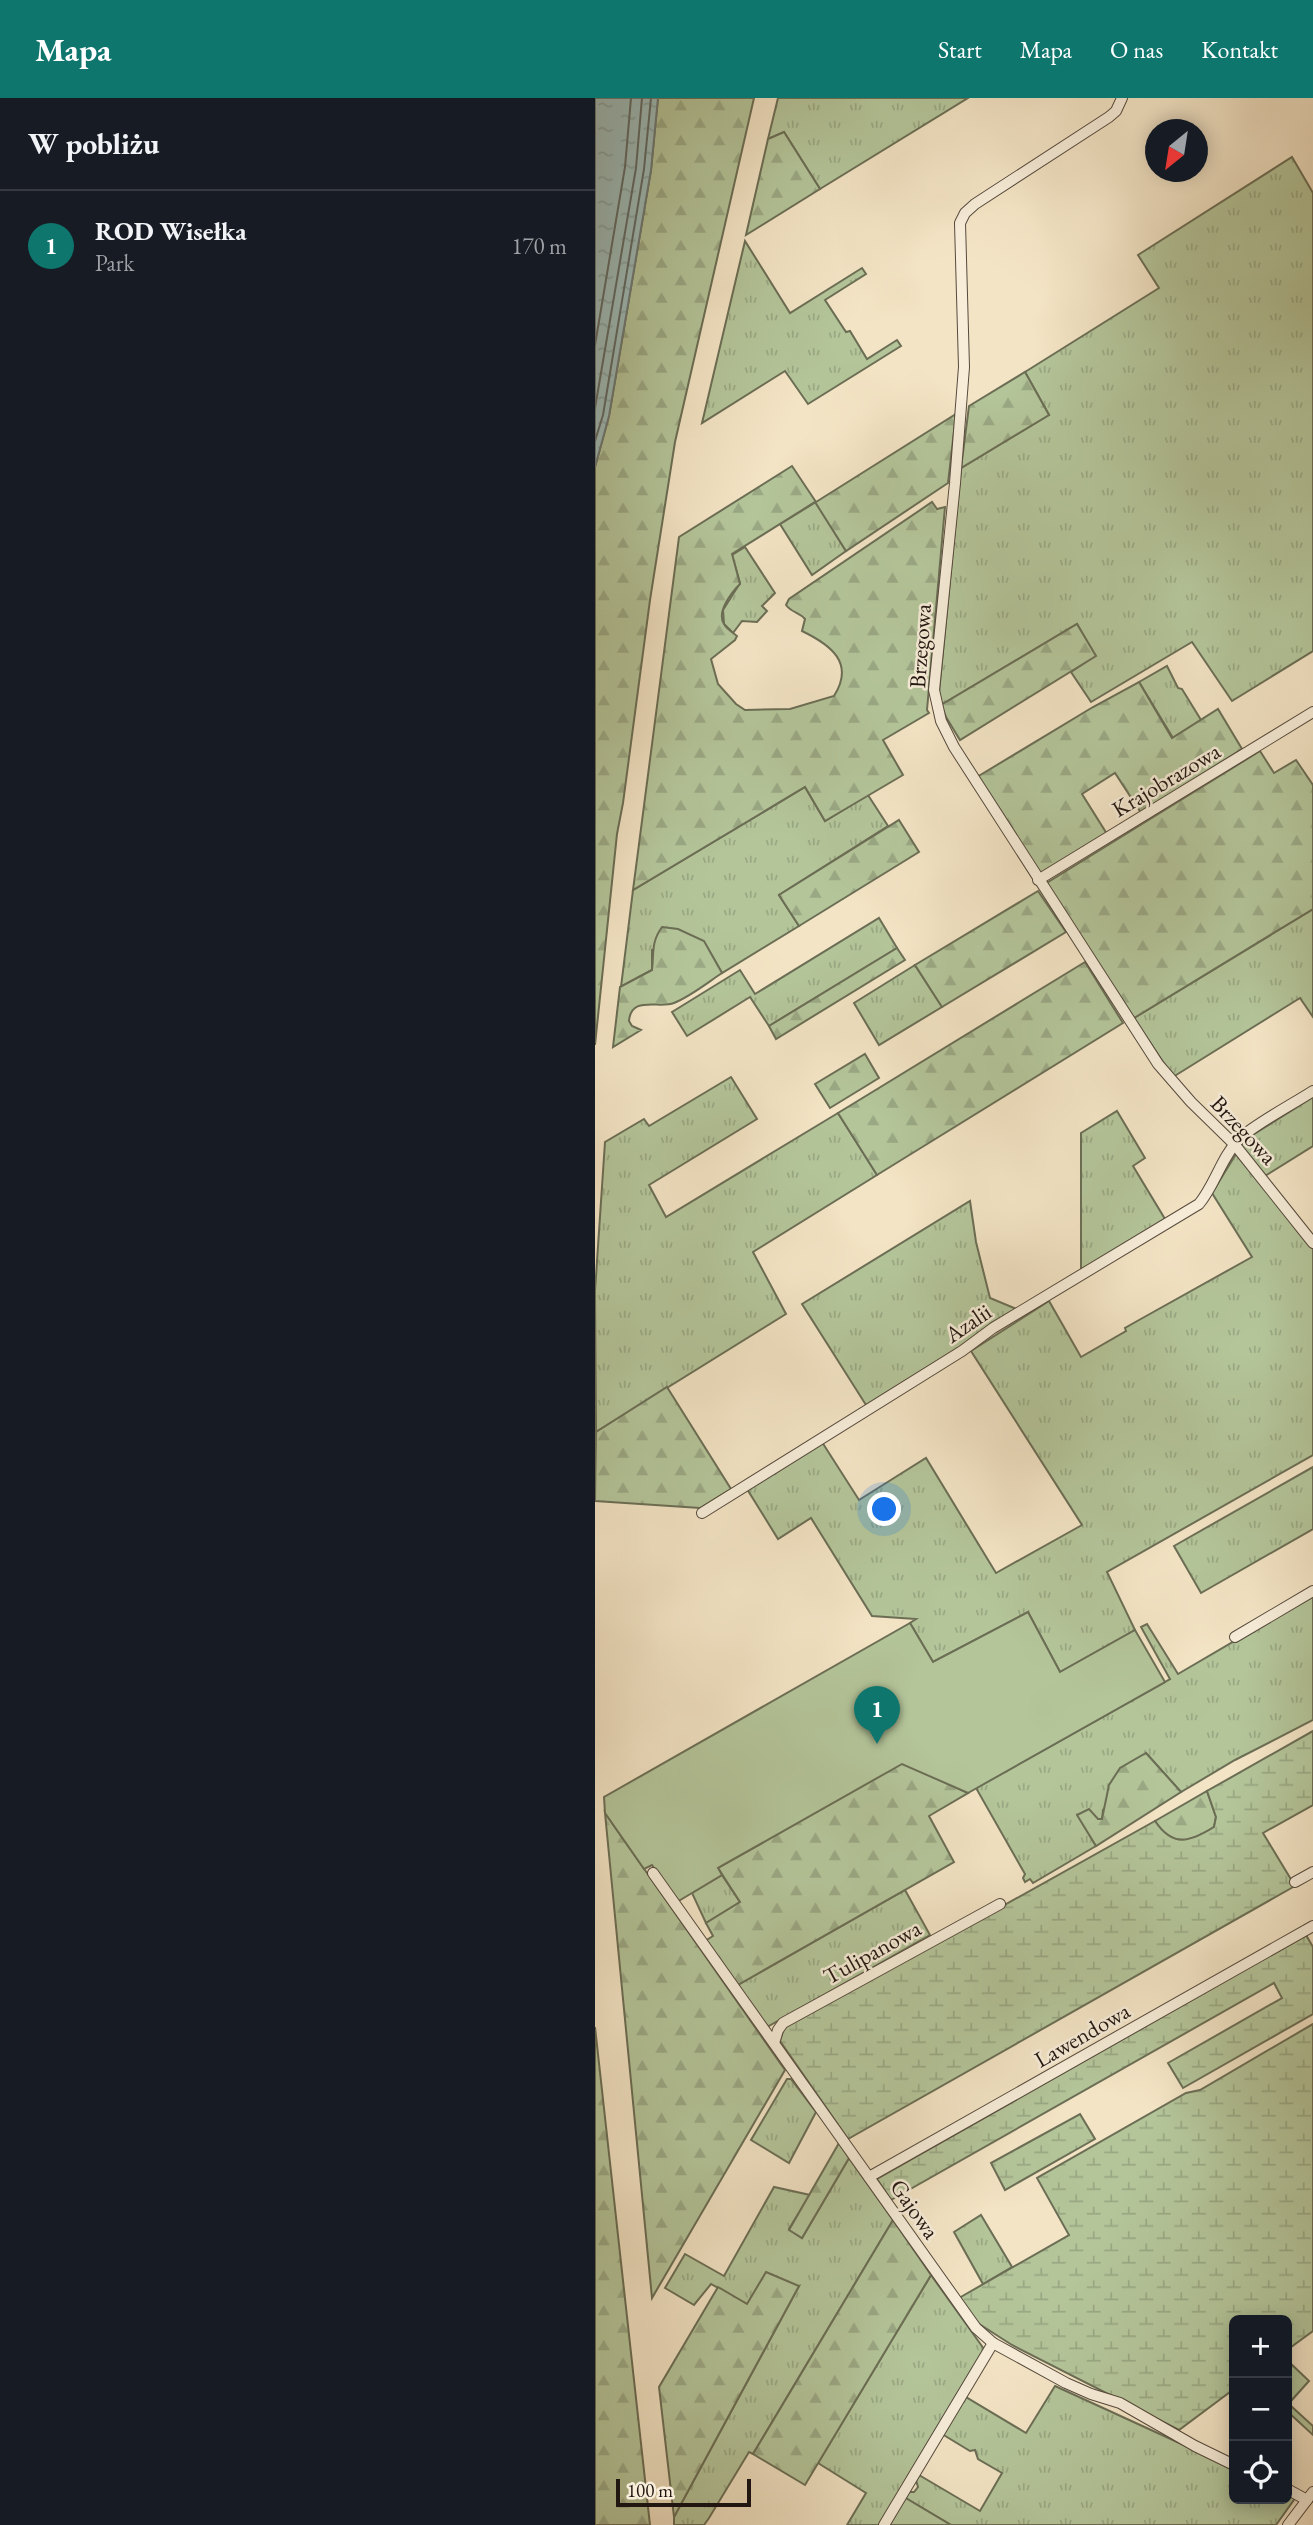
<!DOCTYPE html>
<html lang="pl">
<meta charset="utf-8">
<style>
:root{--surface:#171b24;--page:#20242c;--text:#f1f3f6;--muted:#9ea1a6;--line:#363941;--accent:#0f766e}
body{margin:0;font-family:"EB Garamond",serif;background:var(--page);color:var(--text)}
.controls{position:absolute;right:21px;bottom:21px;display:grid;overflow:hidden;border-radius:10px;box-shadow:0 4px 18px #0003}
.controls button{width:63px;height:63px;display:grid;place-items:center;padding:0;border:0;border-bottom:2px solid var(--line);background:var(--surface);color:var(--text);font:35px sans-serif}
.compass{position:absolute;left:550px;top:21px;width:63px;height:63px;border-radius:50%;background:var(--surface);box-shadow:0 4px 18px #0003;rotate:210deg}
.scale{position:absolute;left:21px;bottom:18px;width:135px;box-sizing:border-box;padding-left:7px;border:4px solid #221610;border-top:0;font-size:19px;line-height:24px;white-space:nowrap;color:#221610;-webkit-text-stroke:5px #f7edd9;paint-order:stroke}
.you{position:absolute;left:290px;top:1412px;width:24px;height:24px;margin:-18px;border:5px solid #fff;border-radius:50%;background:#1a73e8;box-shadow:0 0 0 10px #1a73e833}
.badge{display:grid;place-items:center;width:46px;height:46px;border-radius:50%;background:var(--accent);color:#fff;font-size:23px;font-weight:700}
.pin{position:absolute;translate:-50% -58px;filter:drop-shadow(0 2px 4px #0008)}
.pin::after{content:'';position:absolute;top:37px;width:24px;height:21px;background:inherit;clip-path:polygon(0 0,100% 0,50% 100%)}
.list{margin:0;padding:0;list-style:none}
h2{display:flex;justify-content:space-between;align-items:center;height:91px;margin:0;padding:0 28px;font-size:30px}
h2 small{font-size:23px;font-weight:400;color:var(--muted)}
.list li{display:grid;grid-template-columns:46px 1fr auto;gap:21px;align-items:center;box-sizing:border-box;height:112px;padding:0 28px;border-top:2px solid var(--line)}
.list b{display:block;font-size:26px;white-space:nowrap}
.list p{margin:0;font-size:23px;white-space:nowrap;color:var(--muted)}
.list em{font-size:23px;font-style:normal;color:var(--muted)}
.icon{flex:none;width:38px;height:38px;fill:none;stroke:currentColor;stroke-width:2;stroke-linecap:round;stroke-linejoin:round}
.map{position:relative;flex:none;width:718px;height:2427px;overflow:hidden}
header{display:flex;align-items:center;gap:42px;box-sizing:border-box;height:98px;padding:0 35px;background:var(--accent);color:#fff}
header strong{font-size:33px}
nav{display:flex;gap:38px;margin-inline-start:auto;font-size:24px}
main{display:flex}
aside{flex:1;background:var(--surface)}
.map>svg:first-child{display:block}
.grass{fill:url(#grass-tufts);stroke:#6b6e55;stroke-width:2}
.forest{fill:url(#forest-firs);stroke:#6b6e55;stroke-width:2}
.wetland{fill:url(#wetland-marsh);stroke:#6b6e55;stroke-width:2}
.garden{fill:#b4c59a;stroke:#6b6e55;stroke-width:2}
.water{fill:url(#water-ripples);stroke:#6c7a77;stroke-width:2}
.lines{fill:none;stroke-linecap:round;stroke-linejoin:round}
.shore{stroke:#606a66;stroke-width:2}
.minor-casing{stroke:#564a3d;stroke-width:12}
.minor{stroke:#f7edd9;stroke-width:10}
.labels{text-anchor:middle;stroke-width:5;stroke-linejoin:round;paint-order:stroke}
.street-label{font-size:23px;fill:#221610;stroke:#f7edd9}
</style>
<header>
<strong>Mapa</strong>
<nav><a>Start</a><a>Mapa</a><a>O nas</a><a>Kontakt</a></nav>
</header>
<main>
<aside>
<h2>W pobliżu<small></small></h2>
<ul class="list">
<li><span class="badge">1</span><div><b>ROD Wisełka</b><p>Park</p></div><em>170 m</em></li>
</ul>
</aside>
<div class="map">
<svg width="718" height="2427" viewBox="0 0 718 2427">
<defs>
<pattern id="grass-tufts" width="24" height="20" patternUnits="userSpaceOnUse" patternTransform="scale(1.75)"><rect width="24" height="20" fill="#b4c59a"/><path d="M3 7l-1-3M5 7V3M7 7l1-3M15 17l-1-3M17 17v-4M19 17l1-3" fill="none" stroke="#9aa884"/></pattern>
<pattern id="forest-firs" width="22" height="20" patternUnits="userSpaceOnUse" patternTransform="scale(1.75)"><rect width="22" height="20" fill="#b4c59a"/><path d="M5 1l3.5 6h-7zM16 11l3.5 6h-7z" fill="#9aa884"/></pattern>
<pattern id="wetland-marsh" width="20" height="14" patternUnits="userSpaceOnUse" patternTransform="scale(1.75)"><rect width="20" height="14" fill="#b4c59a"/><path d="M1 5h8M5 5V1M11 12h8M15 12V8" fill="none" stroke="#9aa884"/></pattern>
<pattern id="water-ripples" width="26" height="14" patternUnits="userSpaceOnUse" patternTransform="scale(1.75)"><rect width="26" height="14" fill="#9dbdbb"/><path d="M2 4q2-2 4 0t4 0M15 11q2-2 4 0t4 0" fill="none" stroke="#87a2a0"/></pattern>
</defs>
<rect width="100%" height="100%" fill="#f3e4c5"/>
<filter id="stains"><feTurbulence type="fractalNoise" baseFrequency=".00286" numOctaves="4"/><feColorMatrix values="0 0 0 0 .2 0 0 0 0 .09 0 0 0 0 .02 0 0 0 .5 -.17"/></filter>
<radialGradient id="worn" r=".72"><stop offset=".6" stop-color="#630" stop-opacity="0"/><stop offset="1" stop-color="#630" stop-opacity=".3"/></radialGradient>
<g class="grass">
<path d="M183,0H373L225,91L189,34L173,41Z"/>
<path d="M697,59L718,95V553L637,603L597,544L496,604L476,574L500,558L482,526L346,607L344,595L366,370L454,317L430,274L564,190L543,157Z"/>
<path d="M150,143L195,215L267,170L271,176L230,202L251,234L255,233L272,261L302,242L306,248L213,306L190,273L107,325Z"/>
<path d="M221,404L251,453L217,477L185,426Z"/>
<path d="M150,449L180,495L167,508L172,513L162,524L147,523L138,535L129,526L128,512L145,485L137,457Z"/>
<path d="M572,568L583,590L587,591L606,622L578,640L544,584Z"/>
<path d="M210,689L230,723L273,697L293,728L184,797L204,828L127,875C101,829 105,836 57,852V872L26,889L38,792Z"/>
<path d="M718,811V919L705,900L578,979L539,920Z"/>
<path d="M284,820L302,850L174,928L155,899L92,938L77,914L145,872L160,896Z"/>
<path d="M320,867L347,909L284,947L259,905Z"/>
<path d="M136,979L162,1021L54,1087L71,1119L243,1015L282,1077L158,1154L191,1216L1,1334L0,1193L10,1044L49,1021L54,1028Z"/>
<path d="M718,999V1048L670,1078L646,1049L648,1043Z"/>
<path d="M522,1013L550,1060L538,1068L570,1121L486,1174V1035Z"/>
<path d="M641,1056L718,1151V1357L512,1474L540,1532L465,1574L433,1514L338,1564L315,1525L321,1521L277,1518L216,1420L183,1441L152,1391L227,1344L264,1402L331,1360L401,1475L487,1427L376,1253L454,1203L486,1259L531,1233L530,1230L544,1222L657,1159L617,1095Z"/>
<path d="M375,1103L381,1144L395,1200L424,1212L271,1307L207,1206Z"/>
<path d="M718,1369V1431L606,1495L579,1448Z"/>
<path d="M718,1497V1622L640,1662L586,1694L551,1655L508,1712L507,1722L483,1717L501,1748L438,1785L435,1781L430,1784L428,1780L430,1776L381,1690L575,1581L546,1529L552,1526L583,1576Z"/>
<path d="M127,1777L145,1804L111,1825L97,1795Z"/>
<path d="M310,1792L335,1837L172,1929L141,1888Z"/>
<path d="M192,1981H196L221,2014L194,2065L156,2042Z"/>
<path d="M254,2060L298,2122L158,2356L154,2354L114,2420L109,2427H79V2419L204,2188L152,2206L116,2186L99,2207L70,2190L90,2156L129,2178L179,2089L215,2097L194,2131L207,2140Z"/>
<path d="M386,2117L417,2169L388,2186L359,2134Z"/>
<path d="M336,2177L389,2251L284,2427H252L271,2395L223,2365Z"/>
<path d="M692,2262L714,2283L696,2303V2308L718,2328V2337L692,2313Z"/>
<path d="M460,2288L639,2370V2401H692V2395L701,2399L681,2427H356L309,2399L312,2394H319L323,2389L321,2382L324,2377L385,2413L407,2375L383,2361L380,2352L375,2353L347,2336L369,2298L431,2335Z"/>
</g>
<g class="forest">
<path d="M63,0H159L80,344L55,502L28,705L22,736L0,947V369L14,318L56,72Z"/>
<path d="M189,34L225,91L151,137L173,41Z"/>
<path d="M430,274L454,317L366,370L374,308Z"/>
<path d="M361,316L353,385L251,453L220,404L137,456L145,486C137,494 121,514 129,526C131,530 138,535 142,538L140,542L116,561L123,586L141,606L150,612L195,611L239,598C260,565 236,547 207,533L210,521C204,514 197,515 191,507L194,501L337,404L342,411L350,409L332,612L334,615L288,642L308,677L230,723L210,689L38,792L84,439L197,368L221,404Z"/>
<path d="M482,526L501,558L365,642L351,619L346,607Z"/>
<path d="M544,584L577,640L623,611L647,651L546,715L520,675L487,696L512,736L444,777L382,679L498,609Z"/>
<path d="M665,653L679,675L701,662L718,687V811L539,920L450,786Z"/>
<path d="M304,722L324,754L204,828L184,797Z"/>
<path d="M443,793L471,834L347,909L320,867Z"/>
<path d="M67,829L83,831L109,843L127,875C112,885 96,898 79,905C64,911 36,897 34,923L37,928L46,932L18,949L25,889L57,872C59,855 56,844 67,829Z"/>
<path d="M302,850L310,862L181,941L174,928Z"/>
<path d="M490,864L528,925L282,1077L243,1015Z"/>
<path d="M270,956L284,980L235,1010L220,986Z"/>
<path d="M72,1289L136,1391L105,1410L0,1403L1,1334Z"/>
<path d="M551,1655L586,1694L501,1748L482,1717L494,1711L503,1721H507L514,1687L525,1670Z"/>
<path d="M307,1665L373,1695L334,1718L359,1764L141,1888L110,1843L118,1838L111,1825L145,1804L123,1770Z"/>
<path d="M612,1693L621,1719L619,1729C595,1744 578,1750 560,1723Z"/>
<path d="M10,1715L190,1972L57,2200Z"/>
<path d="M0,1929L55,2427H0Z"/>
<path d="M244,2045L254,2060L207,2140L194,2132Z"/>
<path d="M298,2122L336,2177L210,2387L158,2356Z"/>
<path d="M171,2174L204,2188L79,2419L64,2289L123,2189L152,2206Z"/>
</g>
<g class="wetland">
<path d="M718,1633V1707L668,1735L700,1788L253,2041L185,1943L189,1930L560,1723C578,1750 595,1744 619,1729L621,1719L612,1693Z"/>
<path d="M711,1837L718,1849V1916L588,1990L573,1965L687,1900L679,1885L296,2102L282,2081Z"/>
<path d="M718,1926V2233L692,2252V2222H639V2291L584,2332L417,2247L378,2222L364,2200L474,2137L442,2080L591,1995L605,1992Z"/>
<path d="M485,2016L500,2041L410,2092L396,2065Z"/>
</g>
<g class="garden">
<path d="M433,1514L465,1574L540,1532L570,1584L373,1695L307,1666L123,1770L127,1777L82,1804L57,1767L49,1771L10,1715L9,1699L315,1525L338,1564Z"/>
<path d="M309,2399L356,2427H292Z"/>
</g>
<path class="water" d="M0,0H63L56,72L14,318L0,369Z"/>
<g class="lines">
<g class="shore">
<path d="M0,247L30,69L36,0"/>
<path d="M0,310L41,70L47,0"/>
<path d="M0,343L8,317L49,71L56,0"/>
</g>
<g class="minor-casing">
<g id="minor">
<path d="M527,0L521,13L514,19L380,106L370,115L365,125L369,269L360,385L339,592L346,623L359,649L563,966L596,1004L640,1047L718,1145"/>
<path d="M443,782L718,614"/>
<path d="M107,1415L367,1253L398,1230L604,1106C620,1087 626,1060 644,1041C660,1026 698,1006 718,993"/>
<path d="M640,1539L718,1493"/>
<path d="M58,1775L381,2230L398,2245L471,2285L496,2296L525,2305L600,2348L639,2367"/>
<path d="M700,1784L718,1774"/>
<path d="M179,1945L183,1932L188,1925L405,1806"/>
<path d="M274,2079L718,1828"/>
<path d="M692,2391L712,2402"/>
<path d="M289,2427L398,2245"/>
<path d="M693,2427L718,2394"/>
</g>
</g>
<use href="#minor" class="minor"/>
</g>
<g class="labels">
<g class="street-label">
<text transform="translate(325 548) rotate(-86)" y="8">Brzegowa</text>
<text transform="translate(571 682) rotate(-31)" y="8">Krajobrazowa</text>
<text transform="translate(649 1032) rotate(47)" y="8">Brzegowa</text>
<text transform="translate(373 1225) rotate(-34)" y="8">Azalii</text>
<text transform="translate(277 1854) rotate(-29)" y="8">Tulipanowa</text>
<text transform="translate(487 1937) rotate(-30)" y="8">Lawendowa</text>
<text transform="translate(320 2111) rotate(55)" y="8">Gajowa</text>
</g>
</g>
<rect width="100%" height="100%" filter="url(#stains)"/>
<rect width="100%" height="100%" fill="url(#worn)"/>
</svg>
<div class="controls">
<button>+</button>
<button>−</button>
<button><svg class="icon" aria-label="locate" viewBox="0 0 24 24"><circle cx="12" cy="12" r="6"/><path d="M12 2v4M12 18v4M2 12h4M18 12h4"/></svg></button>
</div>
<svg class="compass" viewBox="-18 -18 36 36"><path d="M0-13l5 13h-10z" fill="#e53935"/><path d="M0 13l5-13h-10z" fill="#9ea1a6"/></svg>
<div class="scale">100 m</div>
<div class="you"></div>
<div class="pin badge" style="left:282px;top:1646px">1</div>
</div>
</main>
